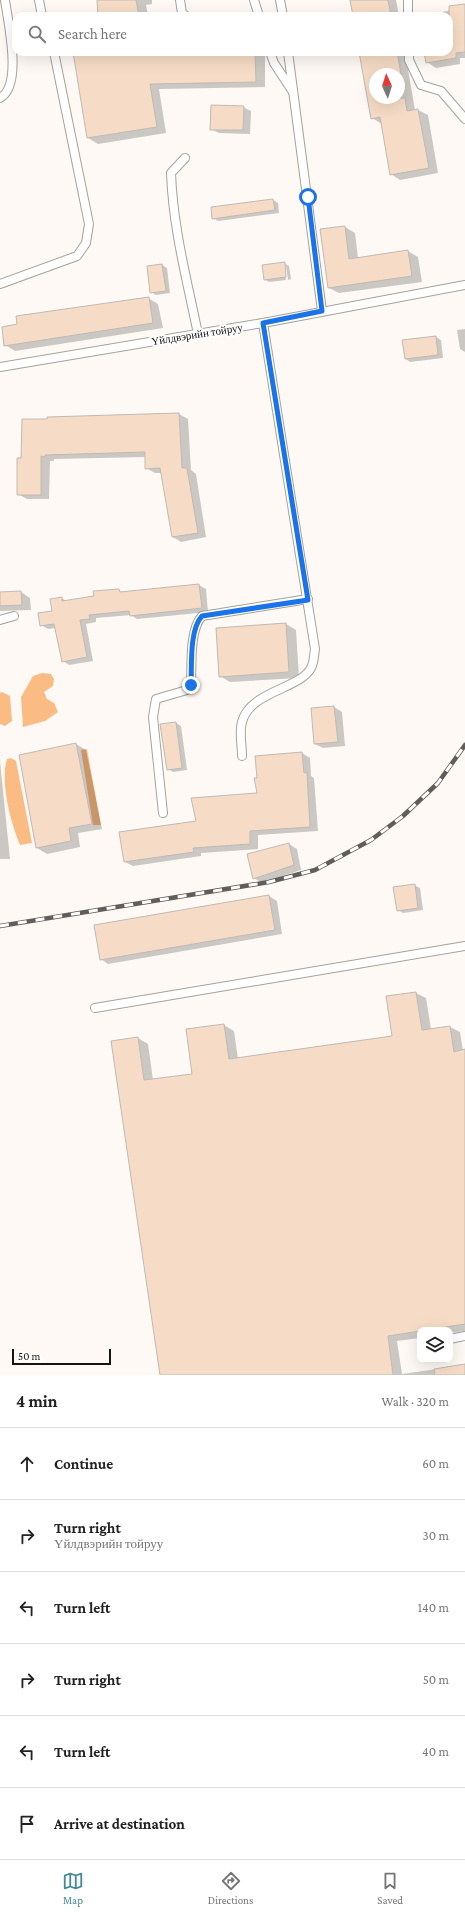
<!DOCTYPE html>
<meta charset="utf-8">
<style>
:root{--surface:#fff;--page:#f2f2f2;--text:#222;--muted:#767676;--line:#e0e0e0;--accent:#468a98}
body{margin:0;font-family:"Crimson Pro",serif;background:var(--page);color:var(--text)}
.controls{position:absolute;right:12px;bottom:12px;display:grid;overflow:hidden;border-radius:8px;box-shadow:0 4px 16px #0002}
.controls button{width:36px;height:36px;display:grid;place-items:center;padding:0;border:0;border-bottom:1px solid var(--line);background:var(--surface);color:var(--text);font:20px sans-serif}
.compass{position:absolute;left:369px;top:68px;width:36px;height:36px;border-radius:50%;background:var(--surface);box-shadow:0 4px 16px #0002;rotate:356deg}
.scale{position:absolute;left:12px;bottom:10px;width:99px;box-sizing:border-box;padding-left:4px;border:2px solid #151412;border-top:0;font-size:11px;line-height:14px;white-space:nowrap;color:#151412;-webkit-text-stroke:3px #fff;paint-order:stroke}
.stop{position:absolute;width:12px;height:12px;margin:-9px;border:3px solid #1a73e8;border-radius:50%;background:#fff}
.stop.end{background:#1a73e8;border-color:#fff;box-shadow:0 1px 4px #0008}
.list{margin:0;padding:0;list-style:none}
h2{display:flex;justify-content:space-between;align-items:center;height:52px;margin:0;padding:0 16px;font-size:17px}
h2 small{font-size:13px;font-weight:400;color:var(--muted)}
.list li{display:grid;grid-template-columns:26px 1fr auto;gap:12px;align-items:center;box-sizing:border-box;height:72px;padding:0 16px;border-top:1px solid var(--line)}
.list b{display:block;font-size:15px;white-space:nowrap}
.list p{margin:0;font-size:13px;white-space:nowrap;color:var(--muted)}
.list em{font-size:13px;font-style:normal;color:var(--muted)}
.icon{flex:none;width:22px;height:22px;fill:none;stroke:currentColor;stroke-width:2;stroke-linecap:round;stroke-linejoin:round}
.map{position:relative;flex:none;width:465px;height:1375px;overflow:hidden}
.search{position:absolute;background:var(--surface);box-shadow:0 4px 16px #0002;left:12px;right:12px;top:12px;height:44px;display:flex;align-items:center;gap:10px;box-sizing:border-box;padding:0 14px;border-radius:12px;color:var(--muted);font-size:15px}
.sheet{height:484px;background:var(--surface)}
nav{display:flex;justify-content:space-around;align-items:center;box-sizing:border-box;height:56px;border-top:1px solid var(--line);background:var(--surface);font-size:11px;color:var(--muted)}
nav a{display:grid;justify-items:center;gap:2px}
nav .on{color:var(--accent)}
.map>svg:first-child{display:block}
.forest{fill:#fbbc83}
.shadow{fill:#0003;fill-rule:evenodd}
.building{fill:#f6dcc6;stroke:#bfbab5}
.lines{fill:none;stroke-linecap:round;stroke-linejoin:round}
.lane-casing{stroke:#a6a19d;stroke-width:10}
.lane{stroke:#fff;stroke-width:8}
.rail-casing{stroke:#605d5b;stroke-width:4.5}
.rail{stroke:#fff;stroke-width:3;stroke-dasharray:9;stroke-linecap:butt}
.route{stroke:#1a73e8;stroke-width:5}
.labels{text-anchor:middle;stroke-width:4;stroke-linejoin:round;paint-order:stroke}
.street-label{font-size:11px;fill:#151412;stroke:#fff}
</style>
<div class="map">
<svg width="465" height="1375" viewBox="0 0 465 1375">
<rect width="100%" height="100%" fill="#fef9f4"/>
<g class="forest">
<path d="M42,673L51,674L54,679L53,686L44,692L47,699L54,703L58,712L45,721L23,727L21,697L33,676Z"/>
<path d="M2,692L10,696L12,721L5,726L0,724V693Z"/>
<path d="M87,749L101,825H93L81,750Z"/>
<path d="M11,758L16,761L32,843L20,845C10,821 0,782 7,759Z"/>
</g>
<g class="shadow">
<path d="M98,0H152V4L146,5L148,16H99Z"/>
<path d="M351,0H396L399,16H354Z"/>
<path d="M465,5V58H460V64L436,68L427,62L425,52H449V16H419L453,10Z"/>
<path d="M74,52H265V87L159,89L166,133L98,144L88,138Z"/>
<path d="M360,52H405L415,110H418L428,115L438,173L400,180L391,174L382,124L372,118ZM375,74H399V98H375Z"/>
<path d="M243,107L251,111L250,134L219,133L211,129Z"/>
<path d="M273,200L278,203L279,213L218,221L213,218Z"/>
<path d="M345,227L355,233L358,258L408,251L418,257L422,282L339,293L329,288Z"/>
<path d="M284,263L289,266L291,279L288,280L286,265H284L286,280L269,282L264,279Z"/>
<path d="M162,265L167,268L170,293L156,295L151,292L148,267Z"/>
<path d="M148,298L158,304L163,328L15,351L5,345Z"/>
<path d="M465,329V352L460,349L457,330Z"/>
<path d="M436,337L441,340L443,358L410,362L406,359Z"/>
<path d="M179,414L188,419L191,470L196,474L206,537L181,542L173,537L162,473H155L146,468V457L54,459V461H50L49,499H27L18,494L22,459Z"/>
<path d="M199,585L206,589L208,612L137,619L131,615L96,618V622L86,624L93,661L69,665L63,661L56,628L48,629L41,625L61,598L67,601L95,597L119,590L123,593Z"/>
<path d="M21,592L30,598L31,610L0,611V593Z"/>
<path d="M286,624L296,630L299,678L230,682L220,676Z"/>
<path d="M334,707L342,712L345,746L323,748L315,744Z"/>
<path d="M176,723L181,726L187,770L173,772L168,769Z"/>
<path d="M76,744L86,750L102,829L78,833L80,847L47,854L37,848Z"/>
<path d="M302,753L310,758L311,776L314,778L318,831L258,835V849L201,853V856L133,866L125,862L197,822L258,793L259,779Z"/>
<path d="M0,761L10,859H0Z"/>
<path d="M289,844L297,849L301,870L262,883L254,878Z"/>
<path d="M414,885L420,888L423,910L403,913L398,910Z"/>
<path d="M269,896L277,901L282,934L108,964L101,959Z"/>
<path d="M416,993L426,998L431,1029L450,1027L460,1032L463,1051L465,1050V1331L450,1333V1330H420V1338L397,1341L402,1374L465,1365V1375H161L138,1038L148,1044L153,1080L194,1074L187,1030L224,1025L234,1031L238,1059L393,1036L387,997Z"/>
</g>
<g class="building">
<path d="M97,0H136L139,16H98Z"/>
<path d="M350,0H388L391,16H353Z"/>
<path d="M465,4V52L456,53V58L426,63L424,52H449V6Z"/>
<path d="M73,52H255L256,82L150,84L157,127L87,138Z"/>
<path d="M359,52H397L401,74H375V98H405L407,111L418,109L429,168L390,175L380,117L371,119Z"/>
<path d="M211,105L244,106L243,130H210Z"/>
<path d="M273,199L275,210L212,219L211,207Z"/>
<path d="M345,226L349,259L408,250L412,276L328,288L320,229Z"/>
<path d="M285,262L286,277L264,280L262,265Z"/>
<path d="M162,264L166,291L150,293L147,266Z"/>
<path d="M149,297L153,323L4,346L2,327L17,324L16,316Z"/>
<path d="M436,336L438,355L405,359L402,340Z"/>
<path d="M179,413L182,468H187L198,533L172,537L160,468L145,469V452L45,455V457L41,456V495H17V458H21L22,419H47V417Z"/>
<path d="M199,584L202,608L130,616L129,611L89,615L90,619L80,620L87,657L62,662L54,624L40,626L38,613L52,611L50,599L62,597V601L94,596L93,591L119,589L120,592Z"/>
<path d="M21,591L22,605L0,606V592Z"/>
<path d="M286,623L289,672L219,677L216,628Z"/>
<path d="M334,706L338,742L314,744L311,708Z"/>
<path d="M176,722L182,768L167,770L160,724Z"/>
<path d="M76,743L92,824L69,828L71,841L36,848L19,755Z"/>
<path d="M302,752L304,773L307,772L310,827L250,831V844L193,848L194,852L124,862L119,832L196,821L191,798L257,793L254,778H257L255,756Z"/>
<path d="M289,843L294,865L253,879L247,854Z"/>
<path d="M415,884L418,908L397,911L393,887Z"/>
<path d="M269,895L275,930L100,960L94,925Z"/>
<path d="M416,992L422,1030L450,1026L454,1052L465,1049V1324L388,1336L393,1375H160L111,1041L138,1037L144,1080L192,1074L186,1029L224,1024L229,1059L392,1036L386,996Z"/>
<path d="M465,1364V1375H435L434,1369Z"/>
</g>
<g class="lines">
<g class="lane-casing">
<g id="lane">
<path d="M39,0L42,16"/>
<path d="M180,0L182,13L186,16"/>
<path d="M254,0L259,16"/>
<path d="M280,0L283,16"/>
<path d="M408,16V0"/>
<path d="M270,52L274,63L293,92"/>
<path d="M288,52L322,311"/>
<path d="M409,52V60L421,85L441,91L465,119"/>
<path d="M0,98C23,86 8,22 5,0"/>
<path d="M185,158L171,173C173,228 187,280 198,334"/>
<path d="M0,284L77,256L86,243L89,224L54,52"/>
<path d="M0,367L263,323L465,285"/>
<path d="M0,620L14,616"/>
<path d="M242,756C242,745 239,732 242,722C250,691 300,689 311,668C314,663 314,655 315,649L263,323"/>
<path d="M163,813L153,717L156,699L187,690L191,685C192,666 189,630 202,616L308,599"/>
<path d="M95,1008L465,946"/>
<path d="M450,1339L465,1336"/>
</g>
</g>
<use href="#lane" class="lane"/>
<g class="rail-casing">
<path id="rail" d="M0,926L269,882L315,870L371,840L403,816L438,783L465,745"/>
</g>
<use href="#rail" class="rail"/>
</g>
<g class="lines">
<path class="route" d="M191,685C192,666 189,630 202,616L308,600L263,323L322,311L308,197"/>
</g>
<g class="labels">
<g class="street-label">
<text transform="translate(197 334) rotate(-9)" y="4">Үйлдвэрийн тойруу</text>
</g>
</g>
</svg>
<div class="controls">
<button><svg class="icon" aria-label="layers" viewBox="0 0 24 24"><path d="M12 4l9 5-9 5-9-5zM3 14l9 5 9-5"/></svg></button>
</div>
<svg class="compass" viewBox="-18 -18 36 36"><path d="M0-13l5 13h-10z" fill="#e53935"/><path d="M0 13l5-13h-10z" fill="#767676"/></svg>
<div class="scale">50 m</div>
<div class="stop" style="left:308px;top:197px"></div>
<div class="stop end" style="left:191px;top:685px"></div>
<div class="search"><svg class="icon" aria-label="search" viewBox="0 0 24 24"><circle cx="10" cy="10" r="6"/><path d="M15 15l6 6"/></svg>Search here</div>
</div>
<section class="sheet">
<h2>4 min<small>Walk · 320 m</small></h2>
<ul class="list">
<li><svg class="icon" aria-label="ahead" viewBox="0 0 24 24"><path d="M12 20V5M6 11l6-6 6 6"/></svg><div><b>Continue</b></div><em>60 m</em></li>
<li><svg class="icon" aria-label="right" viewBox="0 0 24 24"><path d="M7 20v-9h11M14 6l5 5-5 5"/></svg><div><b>Turn right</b><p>Үйлдвэрийн тойруу</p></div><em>30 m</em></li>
<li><svg class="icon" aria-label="left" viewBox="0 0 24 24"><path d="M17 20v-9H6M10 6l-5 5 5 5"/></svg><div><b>Turn left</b></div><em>140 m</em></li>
<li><svg class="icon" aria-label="right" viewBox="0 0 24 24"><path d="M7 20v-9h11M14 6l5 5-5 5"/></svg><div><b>Turn right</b></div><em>50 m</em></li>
<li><svg class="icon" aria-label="left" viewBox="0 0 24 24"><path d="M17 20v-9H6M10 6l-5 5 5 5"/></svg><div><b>Turn left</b></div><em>40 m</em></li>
<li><svg class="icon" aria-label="arrive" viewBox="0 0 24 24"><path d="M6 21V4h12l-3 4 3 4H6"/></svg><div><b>Arrive at destination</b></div></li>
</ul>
</section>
<nav>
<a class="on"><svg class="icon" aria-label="map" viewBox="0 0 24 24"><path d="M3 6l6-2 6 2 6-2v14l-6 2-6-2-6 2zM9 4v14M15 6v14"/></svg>Map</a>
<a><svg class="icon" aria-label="directions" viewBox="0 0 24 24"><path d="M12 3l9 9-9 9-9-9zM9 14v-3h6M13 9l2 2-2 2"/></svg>Directions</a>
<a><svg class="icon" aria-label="saved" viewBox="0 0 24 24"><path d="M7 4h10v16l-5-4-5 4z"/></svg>Saved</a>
</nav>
